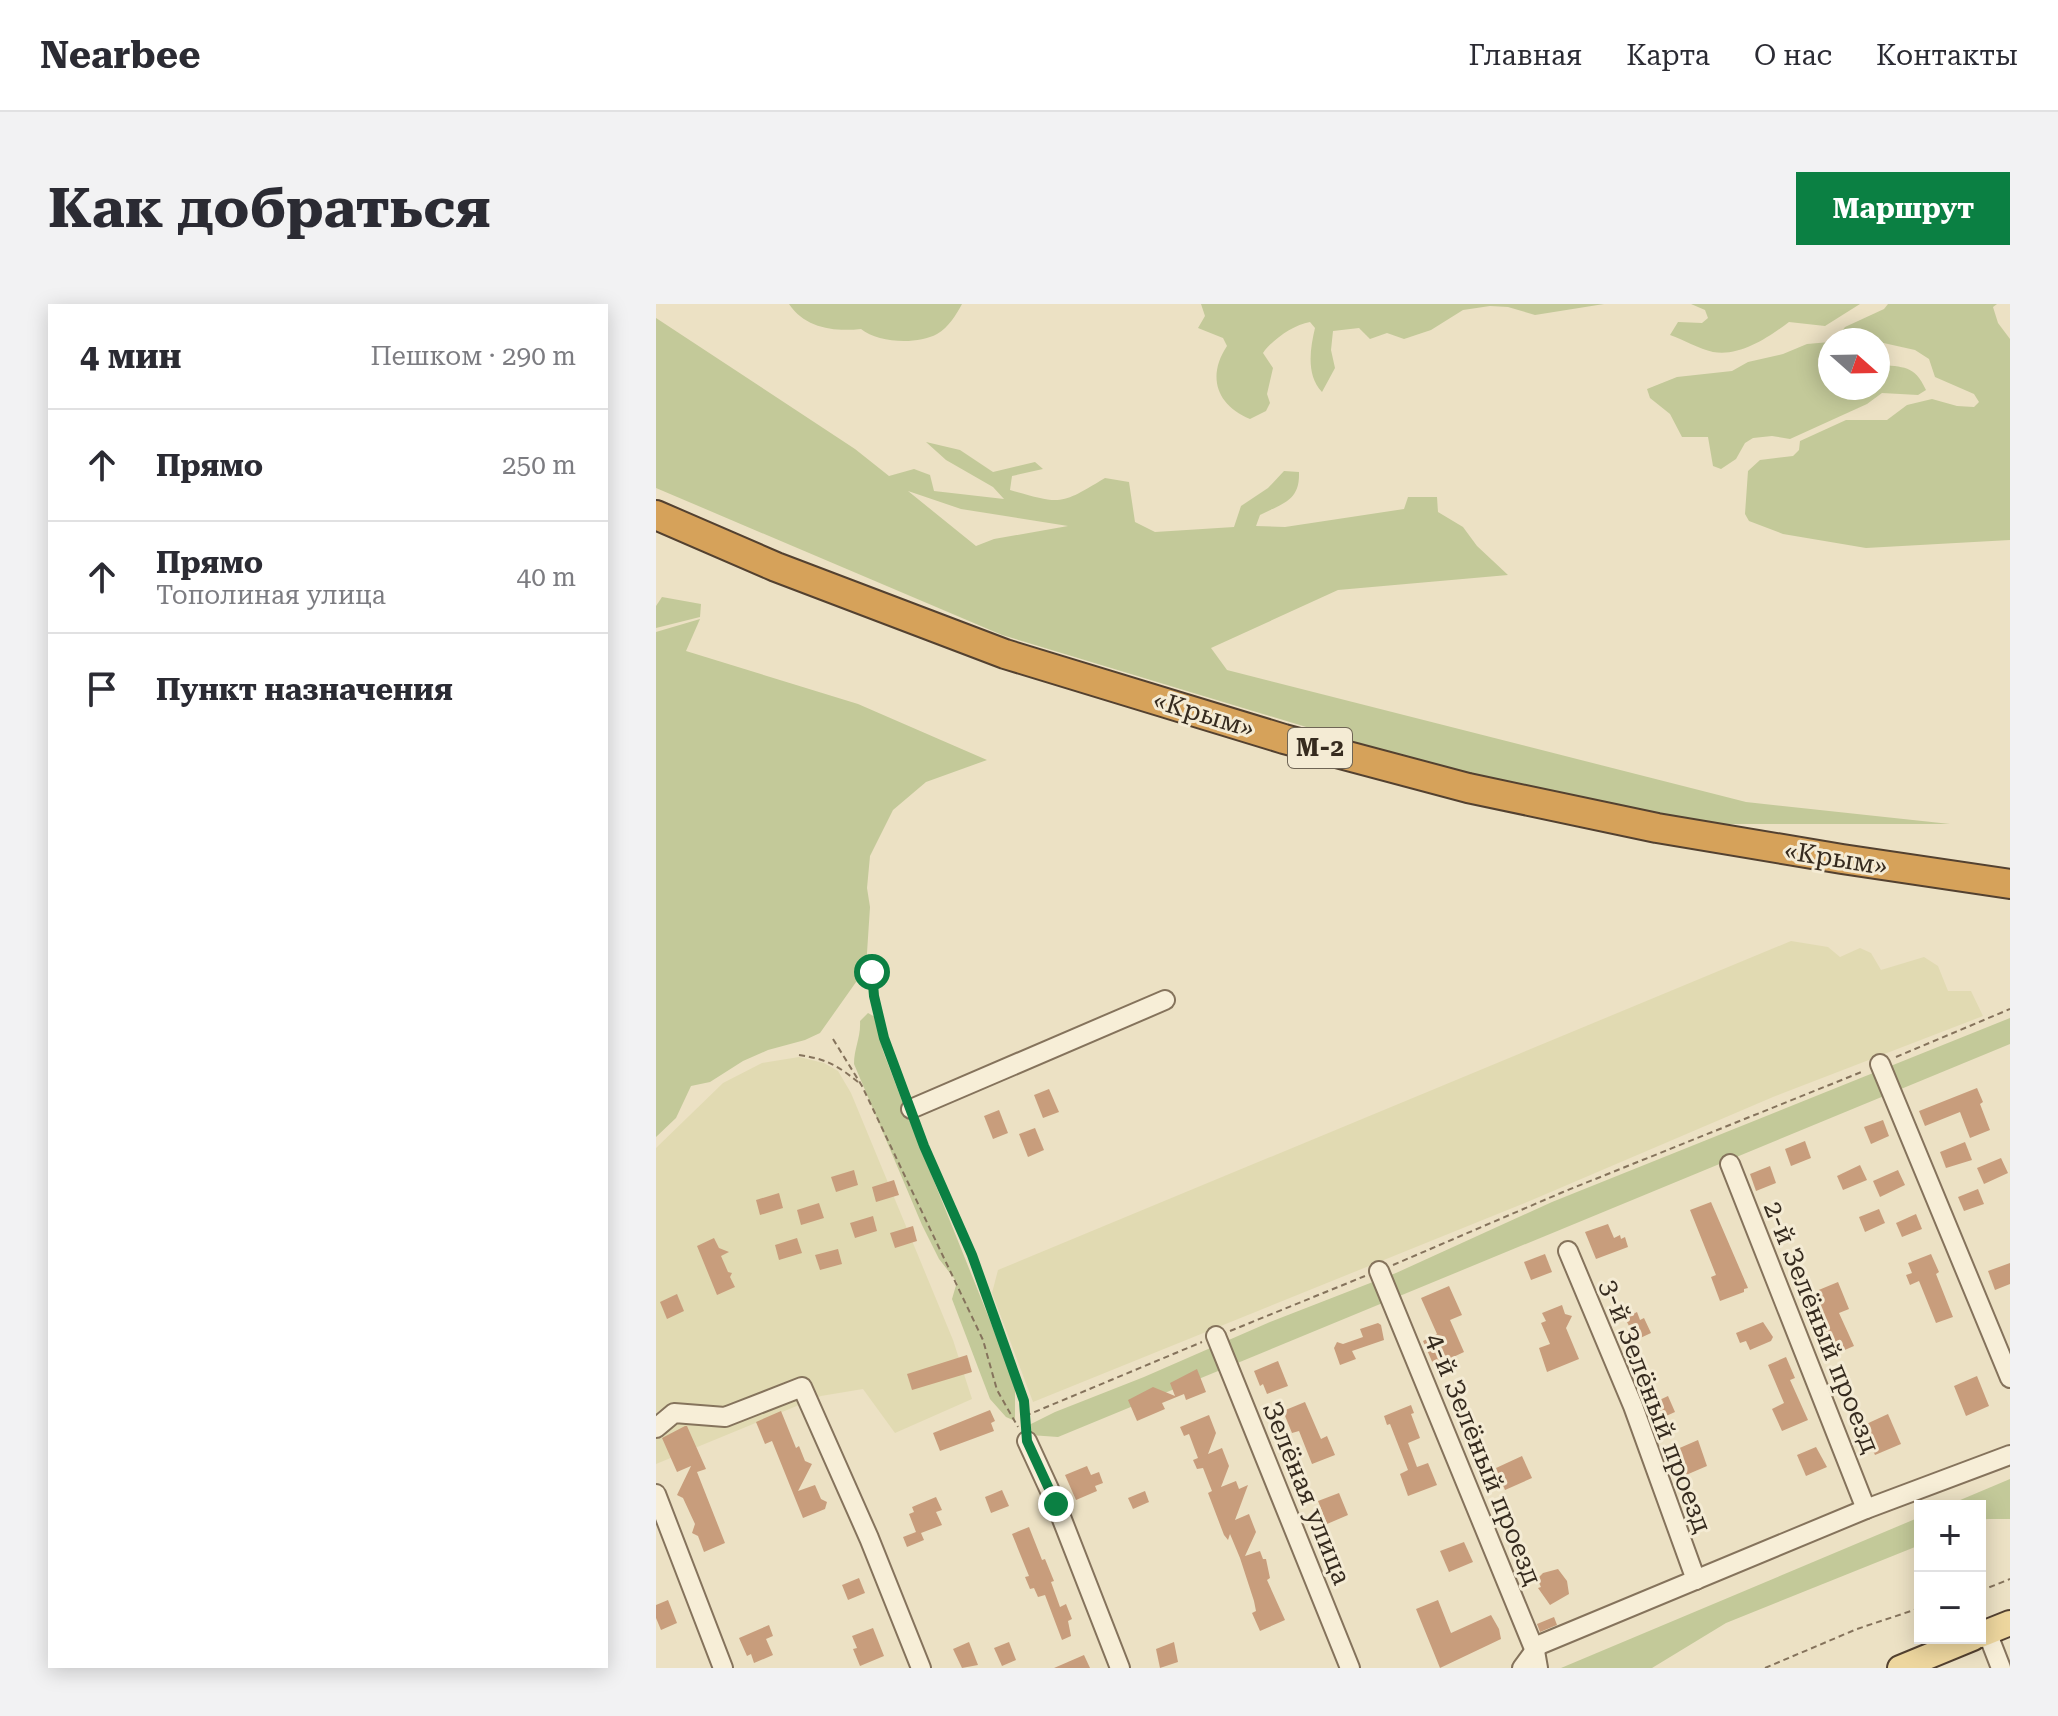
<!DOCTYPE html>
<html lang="ru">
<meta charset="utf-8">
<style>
:root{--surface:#fff;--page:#f2f2f3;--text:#2b2b33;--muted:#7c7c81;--line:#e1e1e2;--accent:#0b8043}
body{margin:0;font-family:"Roboto Serif",serif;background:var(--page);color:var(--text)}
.controls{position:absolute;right:24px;bottom:24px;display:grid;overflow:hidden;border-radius:0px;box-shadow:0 4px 20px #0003}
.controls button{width:72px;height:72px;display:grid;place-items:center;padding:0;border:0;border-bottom:2px solid var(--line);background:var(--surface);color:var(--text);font:40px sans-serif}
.compass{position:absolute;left:1162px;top:24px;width:72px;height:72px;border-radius:50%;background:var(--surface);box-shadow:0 4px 20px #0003;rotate:110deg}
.stop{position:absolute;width:24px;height:24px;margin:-18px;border:6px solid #0b8043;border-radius:50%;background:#fff}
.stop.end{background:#0b8043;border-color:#fff;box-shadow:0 2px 8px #0008}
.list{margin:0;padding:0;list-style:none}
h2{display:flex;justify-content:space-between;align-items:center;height:104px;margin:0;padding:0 32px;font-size:34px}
h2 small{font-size:26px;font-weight:400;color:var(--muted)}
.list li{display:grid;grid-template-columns:52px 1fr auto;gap:24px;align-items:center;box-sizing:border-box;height:112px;padding:0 32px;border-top:2px solid var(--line)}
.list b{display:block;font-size:30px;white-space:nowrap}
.list p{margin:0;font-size:26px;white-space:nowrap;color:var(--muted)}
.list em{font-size:26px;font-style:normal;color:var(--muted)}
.icon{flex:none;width:44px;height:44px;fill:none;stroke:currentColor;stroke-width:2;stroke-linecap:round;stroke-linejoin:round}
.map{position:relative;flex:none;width:1354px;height:1364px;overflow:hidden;border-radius:0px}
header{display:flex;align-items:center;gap:48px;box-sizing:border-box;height:112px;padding:0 40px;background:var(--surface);border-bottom:2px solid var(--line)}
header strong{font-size:38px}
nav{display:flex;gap:44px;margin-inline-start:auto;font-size:28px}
.intro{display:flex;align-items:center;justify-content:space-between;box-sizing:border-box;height:192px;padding:0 48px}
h1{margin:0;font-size:56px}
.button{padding:20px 36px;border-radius:0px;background:var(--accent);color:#fff;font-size:28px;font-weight:700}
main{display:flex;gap:48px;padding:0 48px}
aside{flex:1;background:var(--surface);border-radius:0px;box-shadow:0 4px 20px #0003}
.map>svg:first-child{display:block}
.farmland{fill:#e1dab2}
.green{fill:#c3c999;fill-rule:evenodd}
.building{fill:#c89d7c}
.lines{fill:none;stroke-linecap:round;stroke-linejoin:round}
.minor-casing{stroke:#85735c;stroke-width:22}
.major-casing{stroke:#534130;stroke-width:28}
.highway-casing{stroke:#534130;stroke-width:32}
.path{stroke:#85735c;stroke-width:2;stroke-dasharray:6 4;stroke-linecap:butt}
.minor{stroke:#f7eed7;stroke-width:18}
.major{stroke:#edd69e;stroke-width:24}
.highway{stroke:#d6a25a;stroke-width:28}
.route{stroke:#0b8043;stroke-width:10}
.labels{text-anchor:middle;stroke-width:6;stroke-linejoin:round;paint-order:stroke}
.shield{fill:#f4ebd4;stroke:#6f6555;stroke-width:2}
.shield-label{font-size:24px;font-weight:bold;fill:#362b1f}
.street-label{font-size:26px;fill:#362b1f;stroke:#f4ebd4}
</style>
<header>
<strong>Nearbee</strong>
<nav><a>Главная</a><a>Карта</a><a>О нас</a><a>Контакты</a></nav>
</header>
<div class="intro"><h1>Как добраться</h1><a class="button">Маршрут</a></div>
<main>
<aside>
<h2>4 мин<small>Пешком · 290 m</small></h2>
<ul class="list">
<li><svg class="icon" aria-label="ahead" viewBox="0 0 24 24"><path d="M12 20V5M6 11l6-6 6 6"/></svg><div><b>Прямо</b></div><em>250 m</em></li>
<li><svg class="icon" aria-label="ahead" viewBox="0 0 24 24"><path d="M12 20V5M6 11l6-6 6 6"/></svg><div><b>Прямо</b><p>Тополиная улица</p></div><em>40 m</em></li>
<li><svg class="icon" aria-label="arrive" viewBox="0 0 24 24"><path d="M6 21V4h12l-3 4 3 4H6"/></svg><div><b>Пункт назначения</b></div></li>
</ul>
</aside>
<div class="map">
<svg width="1354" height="1364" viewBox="0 0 1354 1364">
<rect width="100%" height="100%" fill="#ece1c4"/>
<g class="farmland">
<path d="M1135,637L1172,643L1184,653L1204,644L1215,649L1225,666L1268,653L1282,662L1292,687H1315L1327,712L1117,793L876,896L377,1098L336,989L342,966Z"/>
<path d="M143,753L168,759L182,767L195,789L297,1036L316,1095L239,1129L207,1085L165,1092L0,1160V844L67,779L106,759Z"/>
</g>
<g class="green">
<path d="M133,0H306C300,11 293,23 281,30C261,41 222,39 205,25C178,28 149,24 133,0Z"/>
<path d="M545,0H948L879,11L852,3L834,2L807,6L775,26L748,35L731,29L714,35L703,24L677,27L675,46L679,64L666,88C650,71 654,45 659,24L654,18C637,21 616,36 607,49L617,64L611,90L614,99L610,107L594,115C560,101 551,72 571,42L567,34L542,24L549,12Z"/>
<path d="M1035,0H1204L1169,22L1133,18C1113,33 1084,53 1057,48C1043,45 1028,36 1014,31L1022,18L1046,19L1052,14L1049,6Z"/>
<path d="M1232,0H1341L1337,3L1342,19L1354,35V236L1210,244L1127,230L1093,217L1089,210L1092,167L1104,156L1137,152L1143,146L1144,137L1190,116H1231L1251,101L1276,95L1301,102L1318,103L1323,98L1318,90L1279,73L1273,55L1259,46L1205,34L1204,36H1181L1191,33L1184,30L1189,23L1228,5Z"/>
<path d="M0,14L199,145L233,172L258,165L274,171L278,187L348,195L337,183L290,156L270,138L304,146L337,168L379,158L387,165L356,172L354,186C405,200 403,202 449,174L473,178L479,218L499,228L578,223L585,202L612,184L628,167L643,168C644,197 627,199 604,211L600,222L629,223L748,205L752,193H781L782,208L807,223L821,242L852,271L682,286L555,344L571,366L1090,498L1294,520H1012L799,468L346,331L0,184ZM252,187L305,205L412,222L338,235L320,242Z"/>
<path d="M1174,38V84H1222V60C1248,64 1258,60 1270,86L1262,91L1226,89L1211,100L1134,135L1116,132L1097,134L1089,139L1080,155L1065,165L1057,162L1052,133H1026L1014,110L994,94L991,85L1021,73L1076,67L1092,58L1127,50L1151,40Z"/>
<path d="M6,293L45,300L44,313L0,324V302Z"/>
<path d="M44,315L30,347L202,400L331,456L270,478L237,506L214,552L211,584L214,603L210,664L164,729L149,736L112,746L87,757L54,778L35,782L20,814L0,833V328Z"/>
<path d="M212,709L219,713L227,747L249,805L343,1039L359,1085V1117L350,1113L334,1095L296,995L301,978L283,955L266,921L198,760C198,744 205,733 204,717Z"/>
<path d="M1354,714V740L402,1133L374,1131L367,1124L399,1108L488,1073L614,1018L740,969L896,898Z"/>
<path d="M1354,1175V1215H1331L1324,1217V1202H1290Z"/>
<path d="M1264,1213V1241L1070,1319L996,1364H905Z"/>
</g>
<g class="building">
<path d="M1321,784L1327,798L1324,800L1334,826L1314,834L1304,808L1269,822L1263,807Z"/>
<path d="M393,785L403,808L387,814L378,791Z"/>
<path d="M343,806L352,829L337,835L328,812Z"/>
<path d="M1227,816L1233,832L1215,840L1208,823Z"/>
<path d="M379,824L388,846L372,853L363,830Z"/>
<path d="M1149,837L1155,854L1135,862L1129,845Z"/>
<path d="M1309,838L1316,856L1290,864L1284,848Z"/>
<path d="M1345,854L1352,869L1328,880L1321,864Z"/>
<path d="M1204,861L1211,876L1187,886L1181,872Z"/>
<path d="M1114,862L1120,879L1100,887L1094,870Z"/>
<path d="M198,866L202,881L180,888L175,873Z"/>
<path d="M1242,866L1249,881L1224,893L1217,877Z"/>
<path d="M238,876L243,891L220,898L216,883Z"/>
<path d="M1322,885L1328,900L1308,907L1302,893Z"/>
<path d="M123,889L127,904L104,911L100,896Z"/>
<path d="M1055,898L1092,984L1088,985V988L1064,997L1055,973L1060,971L1034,906Z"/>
<path d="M163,899L168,914L145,921L141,906Z"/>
<path d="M1223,905L1229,919L1209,928L1203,913Z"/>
<path d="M1260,910L1266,925L1246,933L1240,919Z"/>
<path d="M217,912L221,927L199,934L194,919Z"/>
<path d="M952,920L958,934L964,931L965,935L969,933L972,943L940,955L929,928Z"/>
<path d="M257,922L261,937L239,944L234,929Z"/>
<path d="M58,934L63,944L73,948L65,952L72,968L76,969L74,973L79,983L61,991L41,942Z"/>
<path d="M141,934L146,949L123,956L119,941Z"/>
<path d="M182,945L186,960L164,966L159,951Z"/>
<path d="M889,950L896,968L875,976L868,958Z"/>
<path d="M1275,950L1283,968L1280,970L1297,1013L1280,1019L1263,977L1254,981L1250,971L1256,969L1252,959Z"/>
<path d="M1354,959V980L1339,986L1332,967Z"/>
<path d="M1182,978L1193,1005L1183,1009L1198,1042L1170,1054L1160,1031L1168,1027L1161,1008L1156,1010L1152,1000L1157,998L1153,990Z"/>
<path d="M793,982L806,1011L794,1016L808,1048L778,1062L767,1037L781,1030L765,994Z"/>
<path d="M21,990L28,1007L11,1015L4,998Z"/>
<path d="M906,1001L909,1010L916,1012L910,1024L923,1055L891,1068L883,1044L894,1040L885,1019L890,1017L886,1009Z"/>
<path d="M981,1008L984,1016L988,1014L995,1029L980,1036L969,1014Z"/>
<path d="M1107,1018L1117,1033L1115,1037L1094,1046L1090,1037L1084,1039L1080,1029Z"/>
<path d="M722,1019L725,1021L728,1036L696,1047L700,1055L684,1061L678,1044L681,1038L687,1040L707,1033L704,1025Z"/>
<path d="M311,1051L316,1068L256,1086L251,1070Z"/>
<path d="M1130,1053L1139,1074L1134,1076L1152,1116L1126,1127L1116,1105L1128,1099L1112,1061Z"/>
<path d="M622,1057L632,1082L611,1090L607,1080L604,1082L598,1067Z"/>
<path d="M541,1065L550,1088L530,1096L528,1090L506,1099L509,1105L481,1117L472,1096L497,1083L519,1092L514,1079Z"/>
<path d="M1321,1072L1333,1102L1310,1112L1298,1082Z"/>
<path d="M1012,1092L1019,1108L999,1117L993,1101Z"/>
<path d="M649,1098L665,1135L671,1132L679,1151L656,1160L643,1127L636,1129L627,1107Z"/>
<path d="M755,1101L758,1109L755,1110L764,1134L752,1139L761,1163L772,1159L781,1181L752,1192L744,1170L752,1166L734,1120L731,1121L728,1112Z"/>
<path d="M334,1106L339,1117L335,1119L338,1127L284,1147L277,1129Z"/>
<path d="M125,1107L140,1144L143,1142L149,1157L156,1160L142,1187L159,1181L165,1195L171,1198L169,1205L147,1214L116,1137L109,1140L100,1118Z"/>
<path d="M1232,1110L1245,1140L1219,1151L1206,1122Z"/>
<path d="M553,1111L560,1129L552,1150L566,1144L573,1162L565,1183L580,1177L583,1185L592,1181L579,1216L593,1210L600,1228L589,1252L604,1247L607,1255H610L614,1274L611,1276L629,1316L604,1327L596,1309L600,1307L598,1297L584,1254L574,1230L572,1236L568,1231L552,1189L556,1187L547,1164L541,1165L537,1156L542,1154L533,1130L528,1132L524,1123Z"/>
<path d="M29,1122H31L50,1165L41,1168L69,1239L48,1248L42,1232L36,1229L39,1220L27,1194L21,1191L35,1162L21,1168L6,1134Z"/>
<path d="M1042,1136L1051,1162L1030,1171L1019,1146Z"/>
<path d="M1160,1143L1171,1163L1150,1172L1141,1151Z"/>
<path d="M866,1152L876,1174L849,1186L840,1164Z"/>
<path d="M431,1162L435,1171L443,1168L447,1179L439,1182L441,1187L420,1196L409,1171Z"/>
<path d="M346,1186L353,1202L335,1209L329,1193Z"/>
<path d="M489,1187L493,1198L477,1205L472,1194Z"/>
<path d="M683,1189L692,1211L671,1220L662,1197Z"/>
<path d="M280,1193L286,1206L280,1208L286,1221L265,1229L268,1236L251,1243L247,1233L260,1228L253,1210L258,1208L256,1203Z"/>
<path d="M373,1223L386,1256L389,1255L398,1277L395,1278L404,1303L410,1300L416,1315L412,1317L415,1332L406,1336L389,1291L382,1293L378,1284L374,1285L369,1273L373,1272L356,1230Z"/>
<path d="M808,1238L817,1258L793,1268L784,1247Z"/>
<path d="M902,1265L911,1277L913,1290L894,1301L882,1284L885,1283L881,1275L887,1269Z"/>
<path d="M203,1274L209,1289L192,1296L186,1281Z"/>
<path d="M12,1296L21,1319L5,1326L0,1314V1301Z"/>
<path d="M782,1296L795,1329L835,1311L843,1325L845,1335L784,1364L760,1305Z"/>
<path d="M898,1313L901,1321L884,1328L881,1320Z"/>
<path d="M113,1321L117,1332L110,1335L117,1351L98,1359L95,1350L91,1352L83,1334Z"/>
<path d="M217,1324L228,1352L204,1362L197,1345L201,1344L196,1332Z"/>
<path d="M313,1338L322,1361L306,1364L297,1345Z"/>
<path d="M353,1338L360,1356L346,1362L338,1344Z"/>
<path d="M518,1338L522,1358L504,1364L500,1345Z"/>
<path d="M428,1351L434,1364H398Z"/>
</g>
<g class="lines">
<g class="minor-casing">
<g id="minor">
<path d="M1224,760L1354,1074"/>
<path d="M255,805L509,696"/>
<path d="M1074,860L1210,1205"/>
<path d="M912,947L977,1102L1040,1276"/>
<path d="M723,967L879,1347L882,1364"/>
<path d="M560,1032L694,1364"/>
<path d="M0,1124L18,1109L69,1113L146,1083L213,1234L265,1364"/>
<path d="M371,1137L400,1200L464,1364"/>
<path d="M0,1190L67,1364"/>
<path d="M1331,1328L1345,1364"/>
<path d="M866,1364L883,1341L1210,1205L1354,1151"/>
</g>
</g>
<g class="major-casing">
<g id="major">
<path d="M1324,1331L1354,1319"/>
<path d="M1244,1364L1317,1334"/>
</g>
</g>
<g class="highway-casing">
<path id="highway" d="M0,211L120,263L349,350L628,435L812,484L1001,524L1186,555L1354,580"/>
</g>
<g class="path">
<path d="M216,668L228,734L249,791"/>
<path d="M177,735L206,782L327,1036L341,1086L362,1123"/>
<path d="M143,751C170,755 181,761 202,778"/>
<path d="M1240,753L1354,705"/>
<path d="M260,819L316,951L368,1097L370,1120"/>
<path d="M737,961L907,888L1208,767"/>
<path d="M574,1027L709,972"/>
<path d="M369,1112L546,1038"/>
<path d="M1324,1287L1354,1275"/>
<path d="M1109,1364L1201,1325L1264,1304"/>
</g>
<use href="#minor" class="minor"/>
<use href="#major" class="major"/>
<use href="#highway" class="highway"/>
</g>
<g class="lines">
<path class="route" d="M216,668L218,692L228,734L268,842L316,951L368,1097L371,1137L400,1200"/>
</g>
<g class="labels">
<rect class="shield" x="632" y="424" width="64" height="40" rx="6"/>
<g class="shield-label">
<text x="664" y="452">М-2</text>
</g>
<g class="street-label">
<text transform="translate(548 410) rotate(17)" y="9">«Крым»</text>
<text transform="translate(1180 554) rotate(9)" y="9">«Крым»</text>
<text transform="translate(1166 1023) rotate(68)" y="9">2-й Зелёный проезд</text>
<text transform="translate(1000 1102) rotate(69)" y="9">3-й Зелёный проезд</text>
<text transform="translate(828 1155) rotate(68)" y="9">4-й Зелёный проезд</text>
<text transform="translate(651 1189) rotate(68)" y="9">Зелёная улица</text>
</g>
</g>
</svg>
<div class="controls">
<button>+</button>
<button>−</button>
</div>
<svg class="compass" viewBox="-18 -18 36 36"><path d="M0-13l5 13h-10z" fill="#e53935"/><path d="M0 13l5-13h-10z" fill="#7c7c81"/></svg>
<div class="stop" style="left:216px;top:668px"></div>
<div class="stop end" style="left:400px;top:1200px"></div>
</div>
</main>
